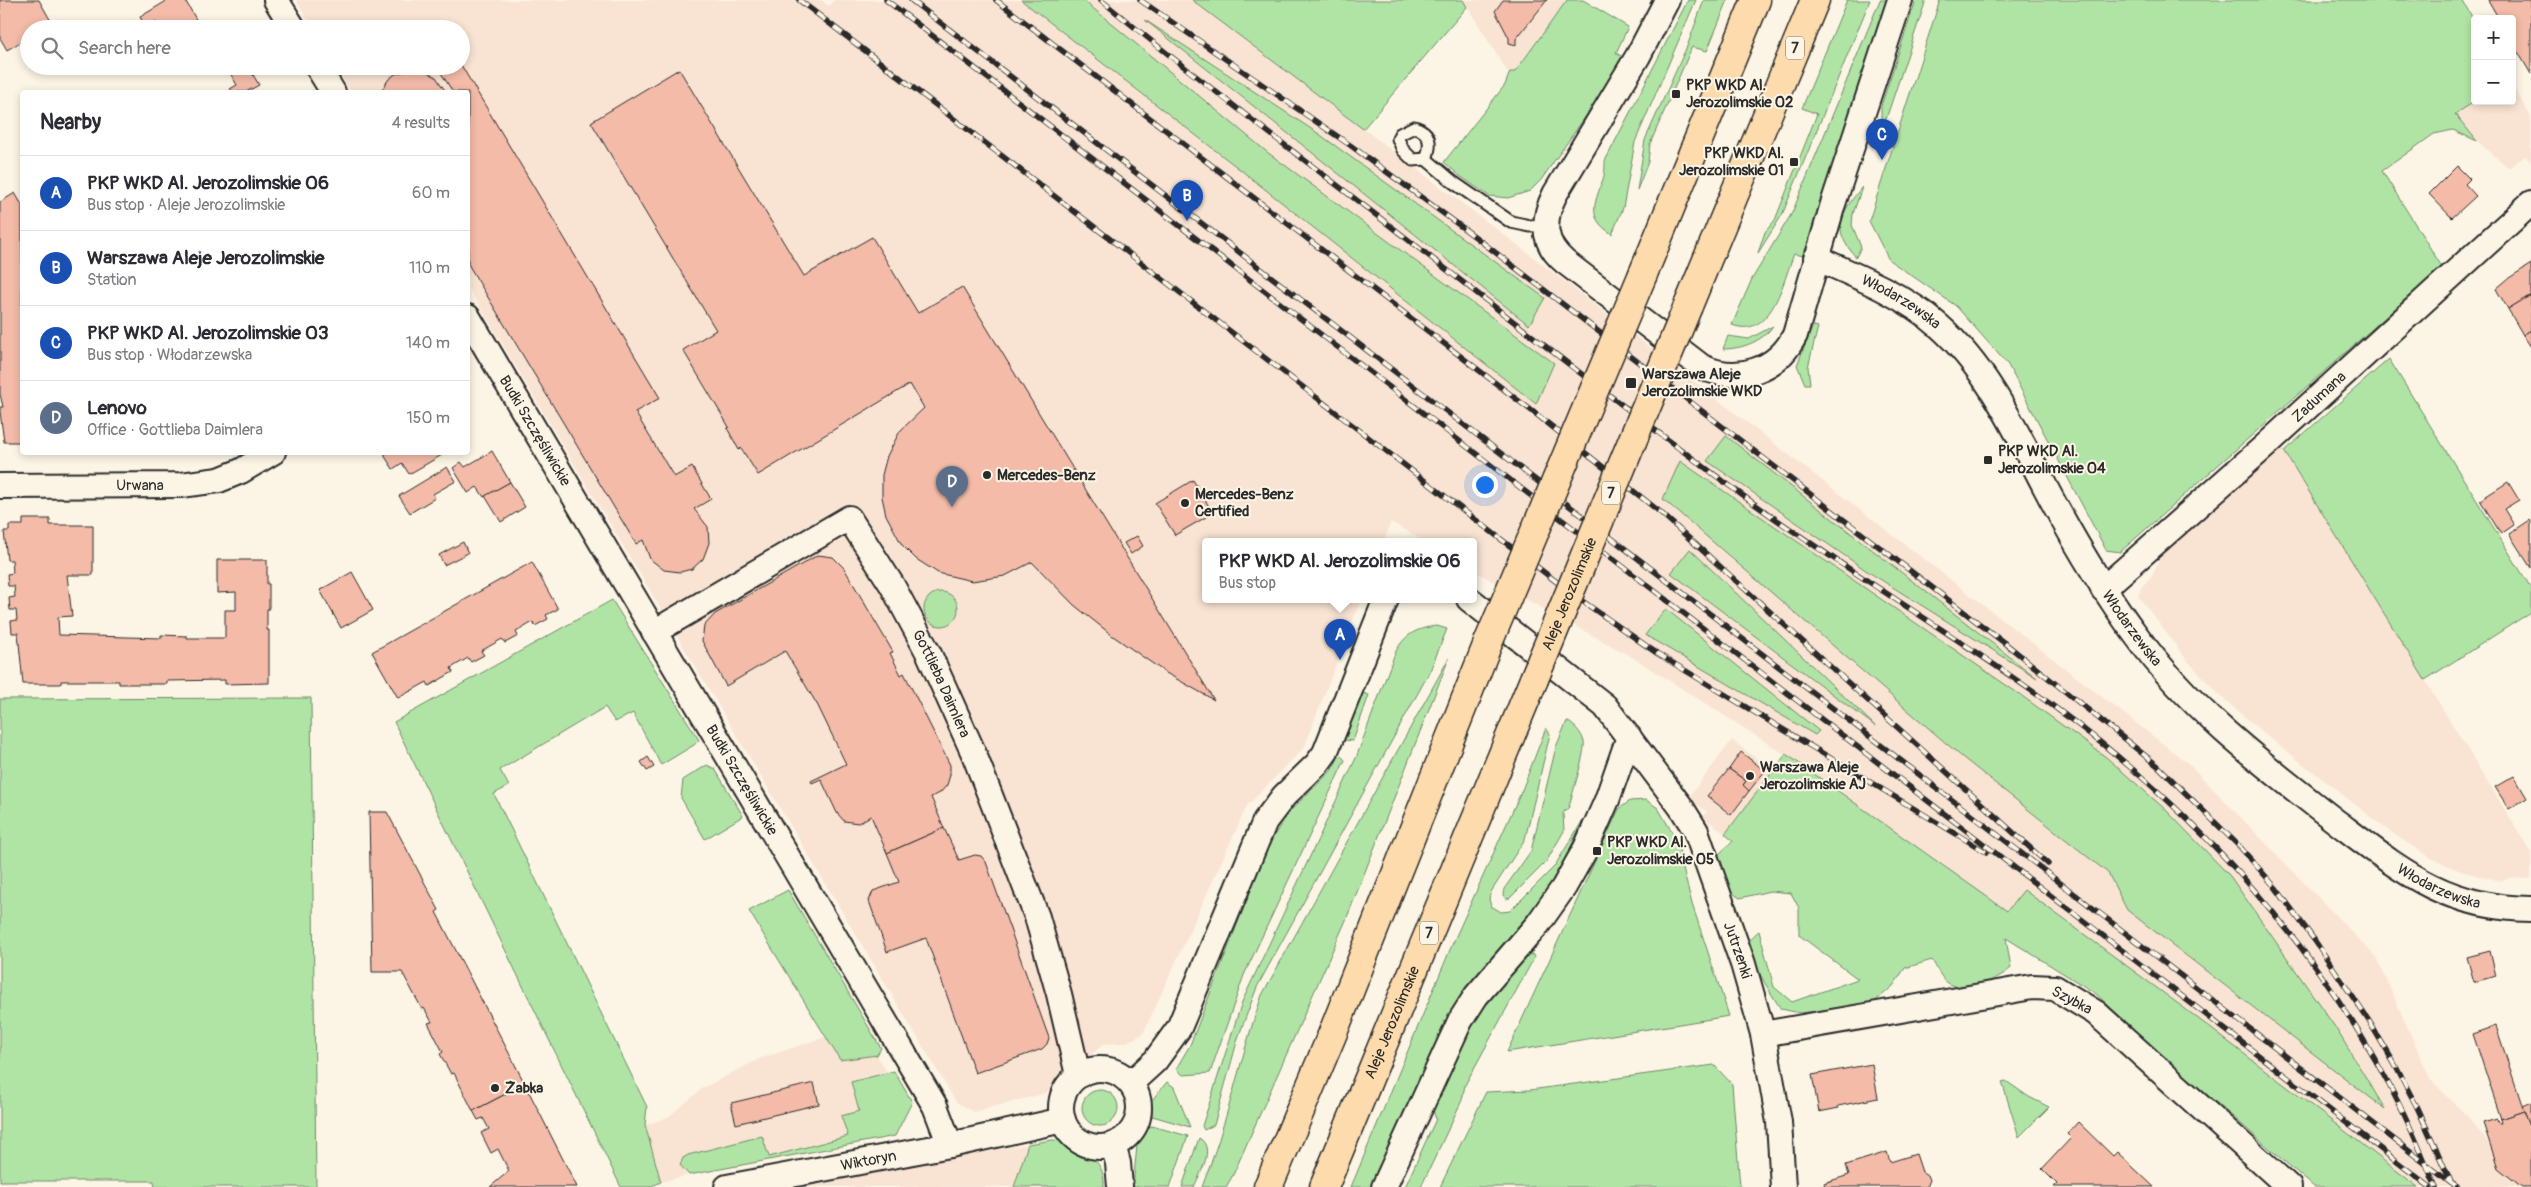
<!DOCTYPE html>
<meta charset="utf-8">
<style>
:root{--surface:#fff;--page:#f7f7f7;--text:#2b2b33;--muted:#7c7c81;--line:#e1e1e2;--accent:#2b2b2b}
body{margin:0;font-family:Pangolin,sans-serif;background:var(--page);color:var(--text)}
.controls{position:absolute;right:15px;top:15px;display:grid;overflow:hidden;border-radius:5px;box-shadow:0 2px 8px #0003}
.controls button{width:45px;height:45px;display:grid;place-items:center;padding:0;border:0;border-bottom:1px solid var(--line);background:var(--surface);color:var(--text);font:25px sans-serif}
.you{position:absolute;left:1484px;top:484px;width:18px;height:18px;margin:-12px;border:4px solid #fff;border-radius:50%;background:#1a73e8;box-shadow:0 0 0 8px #1a73e833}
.badge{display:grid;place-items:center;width:32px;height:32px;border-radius:50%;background:var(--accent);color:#fff;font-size:16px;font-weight:700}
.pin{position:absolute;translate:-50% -41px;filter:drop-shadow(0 1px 2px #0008)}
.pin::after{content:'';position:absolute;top:26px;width:18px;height:15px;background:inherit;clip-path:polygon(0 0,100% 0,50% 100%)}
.popup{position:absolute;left:1202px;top:538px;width:275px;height:65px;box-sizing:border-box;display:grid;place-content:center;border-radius:5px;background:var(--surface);filter:drop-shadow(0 1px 4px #0005);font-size:16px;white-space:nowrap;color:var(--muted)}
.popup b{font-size:19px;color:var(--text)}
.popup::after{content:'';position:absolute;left:50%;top:100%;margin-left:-10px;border:10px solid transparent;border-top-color:var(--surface)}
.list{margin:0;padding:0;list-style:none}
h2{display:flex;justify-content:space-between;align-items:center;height:65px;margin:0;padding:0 20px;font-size:21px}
h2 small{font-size:16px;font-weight:400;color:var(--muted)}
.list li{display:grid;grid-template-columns:32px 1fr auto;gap:15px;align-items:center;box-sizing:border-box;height:75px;padding:0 20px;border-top:1px solid var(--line)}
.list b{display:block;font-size:19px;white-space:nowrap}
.list p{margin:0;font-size:16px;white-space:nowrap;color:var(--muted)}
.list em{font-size:16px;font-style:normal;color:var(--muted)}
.icon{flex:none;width:28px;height:28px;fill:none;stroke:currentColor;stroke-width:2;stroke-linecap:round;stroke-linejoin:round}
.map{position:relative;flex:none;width:2531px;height:1187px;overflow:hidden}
.search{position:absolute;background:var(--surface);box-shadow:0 2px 8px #0003;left:20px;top:20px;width:450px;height:55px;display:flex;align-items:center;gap:12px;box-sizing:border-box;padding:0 18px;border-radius:28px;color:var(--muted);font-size:19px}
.panel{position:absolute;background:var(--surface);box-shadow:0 2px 8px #0003;left:20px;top:90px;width:450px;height:365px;border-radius:5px}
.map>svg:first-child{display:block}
.built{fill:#f9e4d3}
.green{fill:#b0e4a5;stroke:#6e8868}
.building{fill:#f3bba8;stroke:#2b2b2b}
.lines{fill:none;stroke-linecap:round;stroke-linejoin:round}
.service-casing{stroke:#2b2b2b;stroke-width:15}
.minor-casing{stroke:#2b2b2b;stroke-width:28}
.primary-casing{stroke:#2b2b2b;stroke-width:31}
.service{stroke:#fcf5e5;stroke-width:11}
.minor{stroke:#fcf5e5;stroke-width:24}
.primary{stroke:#fedbac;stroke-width:28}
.rail-casing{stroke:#2b2b2b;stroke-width:5.5}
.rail{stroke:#fcf5e5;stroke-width:4;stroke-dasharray:11;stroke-linecap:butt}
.primary-bridge-casing{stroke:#2b2b2b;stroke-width:31;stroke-linecap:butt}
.primary-bridge{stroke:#fedbac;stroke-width:28}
.poi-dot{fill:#2b2b2b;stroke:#fcf5e5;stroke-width:2}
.labels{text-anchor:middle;stroke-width:4;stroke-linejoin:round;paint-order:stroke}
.shield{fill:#fcf5e5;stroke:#6a6863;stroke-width:1}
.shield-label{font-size:14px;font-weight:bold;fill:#2b2b2b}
.poi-label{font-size:15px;font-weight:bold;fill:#2b2b2b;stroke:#fcf5e5;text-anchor:start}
.street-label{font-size:15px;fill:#2b2b2b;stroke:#fcf5e5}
</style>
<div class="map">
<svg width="2531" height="1187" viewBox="0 0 2531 1187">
<rect width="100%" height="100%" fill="#fcf5e5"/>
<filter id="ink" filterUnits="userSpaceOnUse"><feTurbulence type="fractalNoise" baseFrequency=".02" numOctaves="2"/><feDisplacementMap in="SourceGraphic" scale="10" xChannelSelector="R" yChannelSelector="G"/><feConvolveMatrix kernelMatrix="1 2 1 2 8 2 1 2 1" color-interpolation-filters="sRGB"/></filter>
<g filter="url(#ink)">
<g class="built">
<path d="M296,0H821L829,6L834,0H1192L1502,233L2189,764L2377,958L2431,1080L2468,1117L2523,1187H2364L2007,911L1786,755L1632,657L1474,571V541H1424L1391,522L1384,541H1206V599H1361L1304,748L1247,806L1143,1034L1125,1043L1104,1044L1046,1093L974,1112L956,1102L468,287V92H351L335,66H461V29H313Z"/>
<path d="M1463,0H1567L1514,72L1508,73Z"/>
<path d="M2512,85L2531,117V162L2525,156L2509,168L2477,141L2455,114L2476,101H2512Z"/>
<path d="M2278,447L2284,451L2531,852V879L2510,878L2501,881L2460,871L2429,857L2389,831L2262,732L2219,695L2186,659L2138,596L2142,586L2151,577L2161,556Z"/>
<path d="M1732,740L1773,771L1725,834L1703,817L1707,812L1688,798Z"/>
<path d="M825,1037L840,1060L877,1055L888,1074L851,1082L859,1111L848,1136L768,1158L762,1137L684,1171L689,1175L661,1182L645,1125L668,1117L703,1088L759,1059Z"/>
<path d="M1028,1144L1014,1187H797Z"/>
</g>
<g class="green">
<path d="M1021,0H1083L1267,152L1554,363L1536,404L1242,171Z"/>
<path d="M1192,0H1463L1467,7L1363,129Z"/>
<path d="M1567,0H1583L1628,27L1616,53L1623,57L1595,103L1541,180L1530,191L1508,198L1489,196L1460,176L1444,162L1505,85L1510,72H1515Z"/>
<path d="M1688,0H1696L1635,142L1623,208L1612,234C1587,218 1594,205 1602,182C1605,175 1605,168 1605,161Z"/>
<path d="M1704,0H1728L1707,51L1692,47L1650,144L1648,162L1637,190L1645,140L1688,44Z"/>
<path d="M1847,0H1870L1782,215L1758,253L1765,232L1775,220L1817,114L1802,108Z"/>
<path d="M1880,0H1887L1804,256L1794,254C1783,281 1772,340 1732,325L1752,279L1792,213Z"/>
<path d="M1916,0H1926L1881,134V106Z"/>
<path d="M1940,0H2462L2475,22L2476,101L2455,114L2477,141L2453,130L2434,134L2382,171L2442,267L2120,552L2106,550L2008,365L1956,306L1889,260L1869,221Z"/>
<path d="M1145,20L1319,134L1545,298L1529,325Z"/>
<path d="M1862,187L1853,214L1852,225L1861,247L1856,257C1830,229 1841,213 1862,187Z"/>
<path d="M1773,326C1762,342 1741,349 1723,349L1728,336L1749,339Z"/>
<path d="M1813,326L1818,327L1808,367L1810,384H1805L1797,365Z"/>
<path d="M2389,359L2531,588V612L2425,680L2284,451Z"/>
<path d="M1726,436L2037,678L1867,571L1707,461Z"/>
<path d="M1680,461L2022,696L2106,757L2166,810L2230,876L2335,1027L2385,1109L2127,910L2108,873L1962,757L1663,499Z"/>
<path d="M1690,549L1875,726L1671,573Z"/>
<circle cx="941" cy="609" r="17"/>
<path d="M612,600L699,740L694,745L661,765L633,713L615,722L605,707L500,770L509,786L494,794L647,1107L645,1125L661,1182L649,1187H621L394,722Z"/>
<path d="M1666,609L1819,731L1815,735L1645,635Z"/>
<path d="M1437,626L1447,629L1430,671L1257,987L1238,1038L1214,1125L1204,1130L1202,1126L1242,1002L1356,758L1395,653C1404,635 1416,628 1437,626Z"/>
<path d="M1449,658L1346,920L1233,1175L1226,1187H1202C1227,1125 1240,1058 1262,995Z"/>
<path d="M1363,693L1369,695L1353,741L1344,740Z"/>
<path d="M311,698L316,1187H155L154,1181H0V699Z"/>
<path d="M1567,721C1574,725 1582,733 1584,742C1586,751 1572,794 1569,807L1563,813L1564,831L1546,862L1510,898L1506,899L1503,895L1504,889L1531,851L1556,747Z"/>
<path d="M1546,728L1550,734L1525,839L1491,892L1489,899L1491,906L1501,912L1510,911L1554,867L1583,820L1554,884L1537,907L1476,977L1449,1015L1374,1187H1351L1452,945L1522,790Z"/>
<path d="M1786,754L2007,911L2024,890L2192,1014L2418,1187H2314L2158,1052L2095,993L2006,938L2011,968C1998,980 1964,994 1948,983C1941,979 1936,966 1932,960L1905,968L1893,986L1872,1004L1800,1013L1781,1009C1773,997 1749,959 1749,946C1749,939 1754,935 1759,931L1774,987L1792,1002L1858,979L1799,935V908L1791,893L1770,891L1740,898L1731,892L1719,859V854L1733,841L1725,834Z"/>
<path d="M1340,755L1345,760L1244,975L1210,1073L1183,1075L1176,1069L1190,1045L1268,846L1287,814L1331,771Z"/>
<path d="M707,765L715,769L743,816L705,839L681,798L683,780Z"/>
<path d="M1646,800L1658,808L1679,844L1680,857L1692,904L1729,1016L1507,1052L1619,809L1630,801Z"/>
<path d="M788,890L881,1048L877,1055L840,1060L749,911Z"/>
<path d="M1531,950L1534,958L1465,1085L1462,1100L1421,1187H1405L1436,1119L1432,1108L1464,1035L1481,1009Z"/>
<path d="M1714,1065L1732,1084L1740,1187H1440L1486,1092L1530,1090Z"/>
<path d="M894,1071L912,1102L895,1136L689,1175L680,1165L683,1158L688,1155L762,1136L769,1157L848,1136L841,1116L859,1111L851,1082Z"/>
<path d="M2006,1081L2029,1097L2049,1107L2019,1137L2002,1082Z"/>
<path d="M1167,1082L1174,1087L1190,1127L1149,1115L1152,1100Z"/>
<circle cx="1100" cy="1108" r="18"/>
<path d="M1152,1126L1188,1136L1170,1187H1133L1137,1145L1144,1128Z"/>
<path d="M1199,1138C1216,1148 1200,1173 1194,1187H1182Z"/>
<path d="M1052,1140C1061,1140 1067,1143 1075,1147C1093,1156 1105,1165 1104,1187H1014L1028,1144Z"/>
</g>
<g class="building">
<path d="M0,0H39L52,23L43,29H29V37L7,50L0,38Z"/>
<path d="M168,0H185L201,28L208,24L210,29H160L156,22L146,28L140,17Z"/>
<path d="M1503,0H1547L1516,39V45L1509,43V38L1495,11Z"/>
<path d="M2488,0H2531V74L2512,42V19H2499Z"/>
<path d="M461,65L660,398L635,412L674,477L692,467L711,499L694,509L708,527L709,543L703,559L692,569L680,572L664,570L650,559L643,540L636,544L468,264V92H453L441,73L452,66Z"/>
<path d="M226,66H248L259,85L246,92H233L230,89L237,85Z"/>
<path d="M413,69L426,71L436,77L446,92H381L388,80L395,74Z"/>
<path d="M679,69L804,276L872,237L918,313L962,287L1214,700L1166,673L1113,636L1074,605L1032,562L1005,576L972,581L938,573L916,559L902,545L886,515L882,497V475L887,456L900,431L924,408L910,384L758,475L741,448L739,450L727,428L729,427L683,350L716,330L591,122Z"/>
<path d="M2457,166L2470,179L2465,184L2476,196L2452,218L2429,194Z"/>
<path d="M15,193L22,205V442H4L0,412V407H3L0,394V202Z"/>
<path d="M2531,264V295L2508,309L2496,289L2509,278Z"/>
<path d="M2531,295V330L2523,335L2508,309Z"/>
<path d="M2531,330V347L2523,335Z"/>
<path d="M492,451L510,482L484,497L477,487L468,493L453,468L461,462L465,467Z"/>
<path d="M388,452H440L442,455L409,474L402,463L393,469L384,455Z"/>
<path d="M447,467L456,481L433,494L435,498L410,513L399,496Z"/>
<path d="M1193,480L1213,513L1175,535L1155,503Z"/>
<path d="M510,482L525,507L501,522L485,496Z"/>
<path d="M2508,482L2519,500L2504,509L2514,525L2501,534L2480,500Z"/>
<path d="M23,519H50V525H93V575H67L72,616L58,617L59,635L161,638V635L187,636V638H225V610H236V592L217,593V560H267V584H269V609H267V630H269V683L225,684V680L167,681V684H119V681H61V684H23L18,633H12L11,621L17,620L16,610H10L9,598L15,597L14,586H8L7,574L13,573L12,560H7L4,531H9V525H23Z"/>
<path d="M2530,520L2531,522V568L2509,534Z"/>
<path d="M1137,536L1143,546L1131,554L1124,543Z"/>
<path d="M463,542L468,553L444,565L439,555Z"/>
<path d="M818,555L833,557L844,568L893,652L890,653L901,675L904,673L950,765V775L947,785L940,793L931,797L944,828L887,853L871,816L858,823L844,821L837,813L821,779L812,783L811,781L846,764L818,706L785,651L726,686L702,641L704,626L715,614Z"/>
<path d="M532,562L558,609L546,615L548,619L535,626L533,622L516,632L518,636L505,643L502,639L481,651L484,655L471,662L468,658L451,668L453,672L429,686L427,682L398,698L372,652Z"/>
<path d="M352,572L373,610L341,628L320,590Z"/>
<path d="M1741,752L1765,771L1749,791L1743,785L1746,781L1729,769Z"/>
<path d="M648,757L654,767L647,771L641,762Z"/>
<path d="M1729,769L1746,781L1743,785L1749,791L1731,815L1707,796Z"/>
<path d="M2514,776L2527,798L2509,809L2495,787Z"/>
<path d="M369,812H387L439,910L436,912L525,1084L473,1111L454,1073L451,1074L440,1054L443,1052L428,1023L432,1022L424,1008L422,1009L402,972H372Z"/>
<path d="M944,828L959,860L975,855L981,856L986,862L1049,1038L1047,1044L1042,1049L975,1073L926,938L887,952L869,901L873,891L899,882L887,853Z"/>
<path d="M2490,951L2496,976L2474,982L2467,957Z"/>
<path d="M2496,1026L2524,1111L2501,1119L2473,1034Z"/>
<path d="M1872,1064L1878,1098L1838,1106L1839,1108L1819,1112L1812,1075Z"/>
<path d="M814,1083L819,1104L736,1124L731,1103Z"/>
<path d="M525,1084L577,1187H490L509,1171L498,1149L491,1153L481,1133L489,1129L483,1118L478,1120L473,1111Z"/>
<path d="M2531,1102V1129L2522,1106Z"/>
<path d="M2524,1111L2531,1129V1187H2522L2498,1168L2483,1123L2497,1119L2498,1123H2501L2500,1119Z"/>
<path d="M2078,1122L2113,1156L2117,1152L2154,1187H2054L2057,1184L2042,1169L2071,1138L2067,1134Z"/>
<path d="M1887,1152L1890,1162L1916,1154L1922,1172L1928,1175L1930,1180L1927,1187H1825L1824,1183L1849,1175L1846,1165Z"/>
</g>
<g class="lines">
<g class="service-casing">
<g id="service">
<path d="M1414,127C1431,132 1432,144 1426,159L1413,160L1403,150L1398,139L1400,134Z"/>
<path d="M1426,159L1453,182L1511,222L1530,226L1545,225"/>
</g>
</g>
<g class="minor-casing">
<g id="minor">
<path d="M276,0L294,29"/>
<path d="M1667,0L1638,56L1555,194C1542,220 1542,243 1565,262L1702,367C1738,383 1777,371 1795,335L1833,204L1900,0"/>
<path d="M317,66L333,92"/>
<path id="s1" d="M1816,258C1859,277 1904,295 1939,326C1991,372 2019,438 2051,498C2077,546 2104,592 2136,635C2191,711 2265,766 2338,823C2403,872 2446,908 2531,909"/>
<path id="s2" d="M468,317L935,1106L950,1145L1063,1120"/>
<path id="s3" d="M0,486L181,485L219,480L241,471L273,452"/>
<path id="s4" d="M2103,589L2265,446L2531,203"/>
<path id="s5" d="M1469,599L1605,706L1681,807L1696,831L1743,964L1763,1034L1779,1122L1783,1187"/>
<path id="s6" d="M654,632L849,518L892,585L929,654L974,754L1037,917L1059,994L1078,1075"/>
<path d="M1763,1034L2032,987L2055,988L2096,1013L2289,1187"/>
<circle cx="1100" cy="1108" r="39"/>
<path d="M1131,1083L1155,1061L1179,1028L1265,821L1284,796L1317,764L1325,753L1386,599"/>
<path d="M1113,1145L1118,1163L1120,1187"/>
<path id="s7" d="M727,1187L950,1145"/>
<path d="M1384,1187L1460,1021L1476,996L1538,924L1564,887L1586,848L1607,800L1629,737"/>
</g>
</g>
<g class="primary-casing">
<g id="primary">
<path d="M1643,274L1756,0"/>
<path d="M1688,306L1815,0"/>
<path d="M1268,1187L1332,1035L1488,643"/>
<path id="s8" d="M1324,1187L1534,679"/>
</g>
</g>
<use href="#service" class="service"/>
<use href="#minor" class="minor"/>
<use href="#primary" class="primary"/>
<g class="rail-casing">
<g id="rail">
<path d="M799,0L1575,596L1658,654L1986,852"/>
<path d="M886,0L2430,1187"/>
<path d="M911,0L2456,1187"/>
<path d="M996,0L1536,414L1660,512L2048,864"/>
<path d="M1101,0C1199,81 1301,157 1402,235C1517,324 1631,414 1749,500C1849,573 1957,635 2057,709C2200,814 2324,952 2403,1112C2415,1137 2425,1162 2436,1187"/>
<path d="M1140,0L1350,145L1474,236L2011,648L2158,766L2240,847L2276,888L2315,941L2369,1021L2394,1063L2417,1107L2451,1182"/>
</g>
</g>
<use href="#rail" class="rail"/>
<g class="primary-bridge-casing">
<g id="primary-bridge">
<path d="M1488,643L1643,274"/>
<path id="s9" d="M1534,679L1688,306"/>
</g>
</g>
<use href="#primary-bridge" class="primary-bridge"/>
</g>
</g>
<g class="poi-dot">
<rect x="1671" y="89" width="10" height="10" rx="2.5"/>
<rect x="1789" y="157" width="10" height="10" rx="2.5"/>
<rect x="1625" y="377" width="12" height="12" rx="2.5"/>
<rect x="1983" y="455" width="10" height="10" rx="2.5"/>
<circle cx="987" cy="475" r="5"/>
<circle cx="1185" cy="503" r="5"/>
<circle cx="1750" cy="776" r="5"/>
<rect x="1592" y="846" width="10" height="10" rx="2.5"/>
<circle cx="495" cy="1088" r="5"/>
</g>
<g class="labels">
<g class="shield">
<rect x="1786" y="36.5" width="18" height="23" rx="4"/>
<rect x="1602" y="481.5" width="18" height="23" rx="4"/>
<rect x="1420" y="921.5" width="18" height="23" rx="4"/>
</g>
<g class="shield-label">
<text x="1795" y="53">7</text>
<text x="1611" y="498">7</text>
<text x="1429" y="938">7</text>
</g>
<g class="poi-label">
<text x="1686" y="90">PKP WKD Al.<tspan x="1686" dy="17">Jerozolimskie 02</tspan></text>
<text x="1784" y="158" text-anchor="end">PKP WKD Al.<tspan x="1784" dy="17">Jerozolimskie 01</tspan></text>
<text x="1642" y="379">Warszawa Aleje<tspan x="1642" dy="17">Jerozolimskie WKD</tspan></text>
<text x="1998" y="456">PKP WKD Al.<tspan x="1998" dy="17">Jerozolimskie 04</tspan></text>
<text x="997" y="480">Mercedes-Benz</text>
<text x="1195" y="499">Mercedes-Benz<tspan x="1195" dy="17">Certified</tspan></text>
<text x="1760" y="772">Warszawa Aleje<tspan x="1760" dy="17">Jerozolimskie AJ</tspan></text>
<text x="1607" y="847">PKP WKD Al.<tspan x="1607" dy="17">Jerozolimskie 05</tspan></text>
<text x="505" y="1093">Żabka</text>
</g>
<g class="street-label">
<text dy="5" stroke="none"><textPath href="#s1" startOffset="96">Włodarzewska</textPath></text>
<text dy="5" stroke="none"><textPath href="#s4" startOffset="289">Zadumana</textPath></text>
<text dy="5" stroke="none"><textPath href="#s2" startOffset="132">Budki Szczęśliwickie</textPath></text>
<text dy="5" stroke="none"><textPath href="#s3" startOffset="140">Urwana</textPath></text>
<text dy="5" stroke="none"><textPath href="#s9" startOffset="92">Aleje Jerozolimskie</textPath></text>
<text dy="5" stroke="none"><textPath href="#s1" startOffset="501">Włodarzewska</textPath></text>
<text dy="5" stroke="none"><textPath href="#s6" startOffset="416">Gottlieba Daimlera</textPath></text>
<text dy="5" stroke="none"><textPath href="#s2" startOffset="538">Budki Szczęśliwickie</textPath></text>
<text dy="5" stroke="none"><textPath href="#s1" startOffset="906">Włodarzewska</textPath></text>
<text dy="5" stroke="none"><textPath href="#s5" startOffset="454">Jutrzenki</textPath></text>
<text transform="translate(2072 1000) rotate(28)" y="5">Szybka</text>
<text dy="5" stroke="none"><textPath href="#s8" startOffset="178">Aleje Jerozolimskie</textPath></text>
<text dy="5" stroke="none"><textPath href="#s7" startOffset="144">Wiktoryn</textPath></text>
</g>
</g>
</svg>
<div class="controls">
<button>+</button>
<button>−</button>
</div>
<div class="you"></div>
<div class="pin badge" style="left:1340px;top:660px;background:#1a4fb4">A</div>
<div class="popup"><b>PKP WKD Al. Jerozolimskie 06</b>Bus stop</div>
<div class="pin badge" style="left:1187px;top:221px;background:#1a4fb4">B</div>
<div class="pin badge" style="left:1882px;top:160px;background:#1a4fb4">C</div>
<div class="pin badge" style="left:952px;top:507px;background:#5c6f8a">D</div>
<div class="search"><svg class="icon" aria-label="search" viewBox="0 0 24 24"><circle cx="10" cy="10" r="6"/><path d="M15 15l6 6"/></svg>Search here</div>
<section class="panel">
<h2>Nearby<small>4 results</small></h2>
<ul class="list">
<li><span class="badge" style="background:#1a4fb4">A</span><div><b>PKP WKD Al. Jerozolimskie 06</b><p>Bus stop · Aleje Jerozolimskie</p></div><em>60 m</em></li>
<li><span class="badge" style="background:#1a4fb4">B</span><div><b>Warszawa Aleje Jerozolimskie</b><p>Station</p></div><em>110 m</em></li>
<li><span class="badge" style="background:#1a4fb4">C</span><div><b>PKP WKD Al. Jerozolimskie 03</b><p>Bus stop · Włodarzewska</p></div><em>140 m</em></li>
<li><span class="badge" style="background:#5c6f8a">D</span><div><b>Lenovo</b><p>Office · Gottlieba Daimlera</p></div><em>150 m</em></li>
</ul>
</section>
</div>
